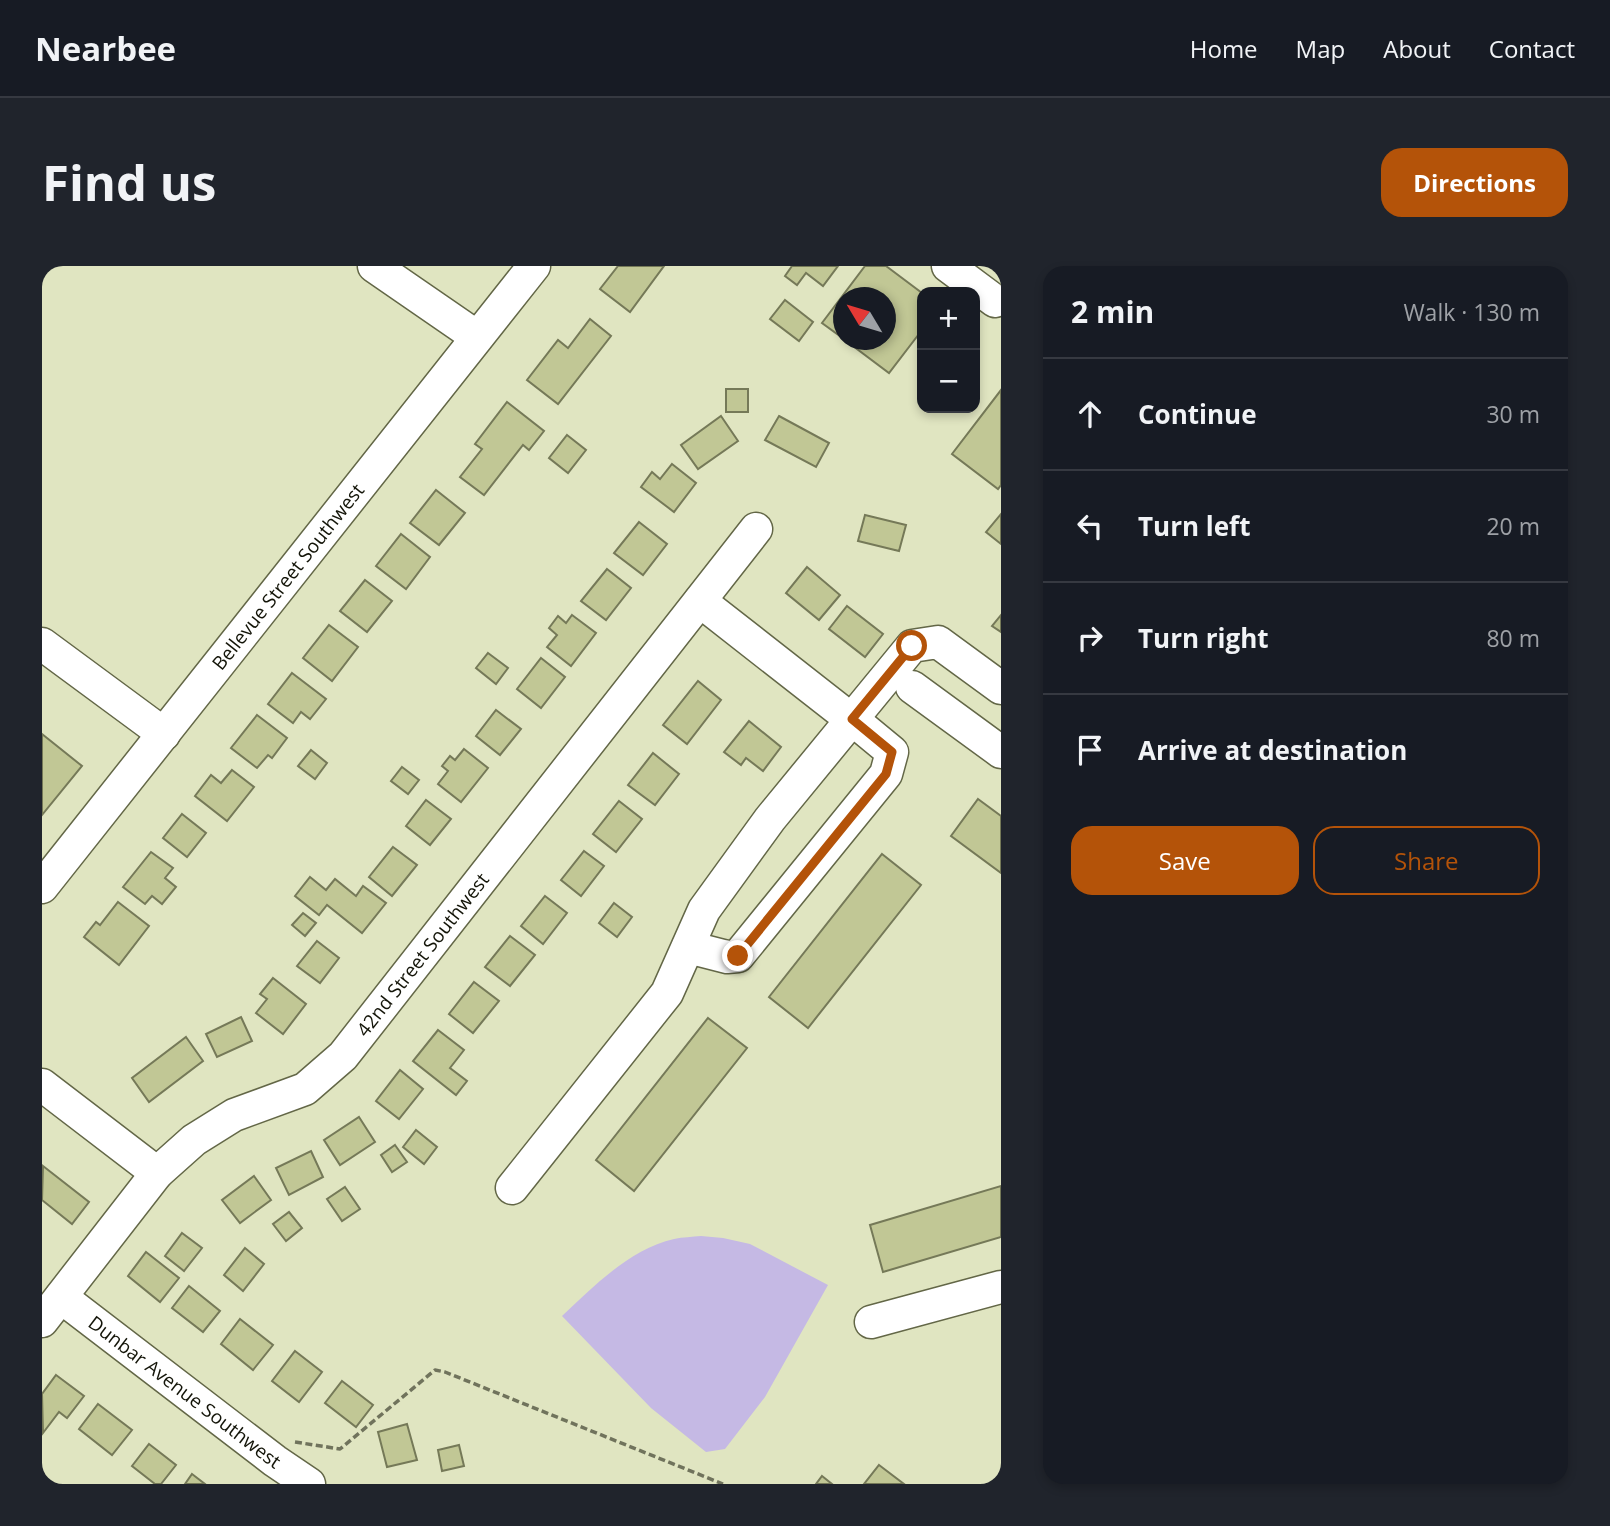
<!DOCTYPE html>
<meta charset="utf-8">
<style>
:root{--surface:#171b24;--page:#20242c;--text:#f1f3f6;--muted:#9ea1a6;--line:#363941;--accent:#b45309}
body{margin:0;font-family:"Open Sans",sans-serif;background:var(--page);color:var(--text)}
.controls{position:absolute;right:21px;top:21px;display:grid;overflow:hidden;border-radius:14px;box-shadow:0 4px 10px #0003}
.controls button{width:63px;height:63px;display:grid;place-items:center;padding:0;border:0;border-bottom:2px solid var(--line);background:var(--surface);color:var(--text);font:35px sans-serif}
.compass{position:absolute;left:791px;top:21px;width:63px;height:63px;border-radius:50%;background:var(--surface);box-shadow:0 4px 10px #0003;rotate:308deg}
.stop{position:absolute;width:21px;height:21px;margin:-16px;border:5px solid #b45309;border-radius:50%;background:#fff}
.stop.end{background:#b45309;border-color:#fff;box-shadow:0 2px 7px #0008}
.list{margin:0;padding:0;list-style:none}
h2{display:flex;justify-content:space-between;align-items:center;height:91px;margin:0;padding:0 28px;font-size:30px}
h2 small{font-size:23px;font-weight:400;color:var(--muted)}
.list li{display:grid;grid-template-columns:46px 1fr auto;gap:21px;align-items:center;box-sizing:border-box;height:112px;padding:0 28px;border-top:2px solid var(--line)}
.list b{display:block;font-size:26px;white-space:nowrap}
.list em{font-size:23px;font-style:normal;color:var(--muted)}
.actions{display:flex;gap:14px;padding:21px 28px}
.actions a{flex:1;padding:16px 0;border:2px solid var(--accent);border-radius:21px;text-align:center;font-size:24px;color:var(--accent)}
.actions .main{background:var(--accent);color:#fff}
.icon{flex:none;width:38px;height:38px;fill:none;stroke:currentColor;stroke-width:2;stroke-linecap:round;stroke-linejoin:round}
.map{position:relative;flex:none;width:959px;height:1218px;overflow:hidden;border-radius:21px}
header{display:flex;align-items:center;gap:42px;box-sizing:border-box;height:98px;padding:0 35px;background:var(--surface);border-bottom:2px solid var(--line)}
header strong{font-size:33px}
nav{display:flex;gap:38px;margin-inline-start:auto;font-size:24px}
.intro{display:flex;align-items:center;justify-content:space-between;box-sizing:border-box;height:168px;padding:0 42px}
h1{margin:0;font-size:49px}
.button{padding:18px 32px;border-radius:21px;background:var(--accent);color:#fff;font-size:24px;font-weight:700}
main{display:flex;gap:42px;padding:0 42px}
aside{flex:1;background:var(--surface);border-radius:21px;box-shadow:0 4px 10px #0003}
.map>svg:first-child{display:block}
.green{fill:#c5b9e4}
.building{fill:#c1c795;stroke:#757958;stroke-width:2}
.lines{fill:none;stroke-linecap:round;stroke-linejoin:round}
.minor-casing{stroke:#636747;stroke-width:35}
.path{stroke:#70735c;stroke-width:3.5;stroke-dasharray:7 3.5;stroke-linecap:butt}
.minor{stroke:#fff;stroke-width:32}
.route{stroke:#b45309;stroke-width:9}
.labels{text-anchor:middle;stroke-width:5;stroke-linejoin:round;paint-order:stroke}
.street-label{font-size:19px;fill:#131408;stroke:#edf2ce}
</style>
<header>
<strong>Nearbee</strong>
<nav><a>Home</a><a>Map</a><a>About</a><a>Contact</a></nav>
</header>
<div class="intro"><h1>Find us</h1><a class="button">Directions</a></div>
<main>
<div class="map">
<svg width="959" height="1218" viewBox="0 0 959 1218">
<rect width="100%" height="100%" fill="#e0e5c1"/>
<path class="green" d="M659,970L681,972L708,978L786,1019L723,1131L683,1183L664,1186L609,1142L520,1050C552,1020 588,983 632,973C641,971 650,971 659,970Z"/>
<g class="building">
<path d="M576,0H622L588,46L558,23Z"/>
<path d="M750,0H796L781,20L764,7L755,19L743,10Z"/>
<path d="M823,0H844L880,27V64L847,107L803,74H844V32H802V73L780,57Z"/>
<path d="M743,34L771,56L757,75L728,53Z"/>
<path d="M548,53L569,70L516,138L485,114L516,74L526,82Z"/>
<rect x="684" y="123" width="22" height="23"/>
<path d="M959,124V219L956,223L910,188Z"/>
<path d="M465,136L502,165L487,184L481,179L442,229L418,211L440,183L433,178Z"/>
<path d="M679,150L696,175L656,203L639,179Z"/>
<path d="M737,150L787,177L774,201L723,174Z"/>
<path d="M525,169L544,184L526,207L507,192Z"/>
<path d="M630,198L654,217L632,246L599,221L610,206L618,213Z"/>
<path d="M394,224L423,247L397,279L368,257Z"/>
<path d="M959,248V278L944,266Z"/>
<path d="M823,249L864,259L857,285L816,275Z"/>
<path d="M597,256L625,278L601,309L572,287Z"/>
<path d="M359,268L388,291L364,323L334,300Z"/>
<path d="M765,301L798,329L777,354L744,327Z"/>
<path d="M565,303L589,322L564,354L539,335Z"/>
<path d="M323,314L350,335L325,366L298,345Z"/>
<path d="M805,340L841,368L823,391L787,363Z"/>
<path d="M530,349L554,367L529,400L505,381L515,369L507,362L516,350L524,357Z"/>
<path d="M959,349V366L950,360Z"/>
<path d="M287,359L316,381L290,415L261,392Z"/>
<path d="M446,387L466,402L454,418L434,402Z"/>
<path d="M499,392L523,411L499,442L475,423Z"/>
<path d="M250,407L284,433L268,453L259,446L251,457L226,438Z"/>
<path d="M656,415L679,434L645,478L621,459Z"/>
<path d="M454,444L479,463L458,489L434,470Z"/>
<path d="M215,449L245,472L230,492L226,489L215,502L189,482Z"/>
<path d="M707,455L739,481L721,505L704,492L699,499L682,486Z"/>
<path d="M0,468L40,500L0,549Z"/>
<path d="M422,483L446,502L419,536L396,518L406,505L400,500L408,490L413,494Z"/>
<path d="M269,484L285,497L273,513L256,500Z"/>
<path d="M611,487L637,508L613,539L586,519Z"/>
<path d="M360,501L377,514L366,528L349,515Z"/>
<path d="M190,504L212,521L185,555L153,530L169,509L179,517Z"/>
<path d="M936,533L959,550V607L909,570Z"/>
<path d="M384,534L409,553L388,579L364,560Z"/>
<path d="M577,535L600,553L574,586L551,568Z"/>
<path d="M140,548L164,567L145,591L121,572Z"/>
<path d="M351,581L375,599L350,630L327,611Z"/>
<path d="M542,585L562,600L539,630L519,614Z"/>
<path d="M109,586L131,602L123,612L134,621L120,638L110,630L103,638L81,621Z"/>
<path d="M840,588L879,619L766,762L727,731Z"/>
<path d="M268,611L284,624L293,613L314,630L321,620L344,637L320,667L285,639L277,649L253,630Z"/>
<path d="M503,630L525,647L501,678L479,660Z"/>
<path d="M76,636L107,660L77,699L42,671L54,656L58,659Z"/>
<path d="M572,637L590,651L575,671L557,657Z"/>
<path d="M261,647L274,657L263,670L250,659Z"/>
<path d="M468,670L493,689L468,720L443,701Z"/>
<path d="M275,675L297,692L278,717L255,700Z"/>
<path d="M231,712L264,738L241,768L214,747L225,733L218,728Z"/>
<path d="M432,716L457,735L431,767L407,748Z"/>
<path d="M199,751L210,775L175,791L164,768Z"/>
<path d="M666,752L705,782L592,925L554,894Z"/>
<path d="M396,764L422,784L408,802L425,815L414,829L371,795Z"/>
<path d="M144,771L161,795L107,836L90,812Z"/>
<path d="M358,804L381,823L357,853L334,835Z"/>
<path d="M317,851L333,876L298,899L282,874Z"/>
<path d="M374,864L395,881L382,898L361,881Z"/>
<path d="M353,879L365,896L350,906L339,889Z"/>
<path d="M269,885L281,911L247,929L234,902Z"/>
<path d="M1,900L47,936L30,958L0,934Z"/>
<path d="M212,910L229,934L198,957L180,934Z"/>
<path d="M959,920V971L841,1006L828,959Z"/>
<path d="M303,921L318,943L300,955L285,933Z"/>
<path d="M247,946L260,962L244,975L231,958Z"/>
<path d="M140,967L160,982L142,1005L123,990Z"/>
<path d="M203,982L222,998L201,1025L182,1009Z"/>
<path d="M104,986L137,1012L118,1036L86,1010Z"/>
<path d="M147,1020L178,1045L161,1066L130,1042Z"/>
<path d="M198,1053L231,1079L211,1104L179,1078Z"/>
<path d="M253,1085L280,1106L257,1136L230,1115Z"/>
<path d="M14,1109L42,1130L25,1152L17,1146L1,1167L0,1128Z"/>
<path d="M300,1115L331,1139L314,1161L283,1137Z"/>
<path d="M56,1138L90,1164L70,1189L37,1163Z"/>
<path d="M365,1158L375,1194L345,1201L336,1166Z"/>
<path d="M107,1178L134,1199L119,1218H113L90,1200Z"/>
<path d="M417,1179L422,1200L400,1205L396,1184Z"/>
<path d="M837,1199L862,1218H822Z"/>
<path d="M150,1208L163,1218H143Z"/>
<path d="M780,1210L790,1218H774Z"/>
</g>
<g class="lines">
<g class="minor-casing">
<g id="minor">
<path d="M332,0L435,71"/>
<path d="M906,0L953,35"/>
<path d="M658,335L796,443"/>
<path d="M0,378L122,468"/>
<path d="M870,421L959,486"/>
<path id="s1" d="M0,621L492,0"/>
<path d="M646,681L685,691L696,690L844,508L850,486L810,453"/>
<path d="M0,819L115,907"/>
<path d="M470,922L625,727L662,644L728,553L870,380L896,376L959,422"/>
<path id="s2" d="M19,1031L233,1195L267,1218"/>
<path id="s3" d="M0,1055L115,907L152,874L192,849L263,823L301,790L714,263"/>
<path d="M829,1056L959,1021"/>
</g>
</g>
<path class="path" d="M253,1176L298,1183L393,1104L403,1106L681,1218"/>
<use href="#minor" class="minor"/>
</g>
<g class="lines">
<path class="route" d="M696,690L844,508L850,486L810,453L870,380"/>
</g>
<g class="labels">
<g class="street-label">
<text dy="7" stroke="none"><textPath href="#s1" startOffset="396">Bellevue Street Southwest</textPath></text>
<text dy="7" stroke="none"><textPath href="#s3" startOffset="539">42nd Street Southwest</textPath></text>
<text dy="7" stroke="none"><textPath href="#s2" startOffset="156">Dunbar Avenue Southwest</textPath></text>
</g>
</g>
</svg>
<div class="controls">
<button>+</button>
<button>−</button>
</div>
<svg class="compass" viewBox="-18 -18 36 36"><path d="M0-13l5 13h-10z" fill="#e53935"/><path d="M0 13l5-13h-10z" fill="#9ea1a6"/></svg>
<div class="stop" style="left:870px;top:380px"></div>
<div class="stop end" style="left:696px;top:690px"></div>
</div>
<aside>
<h2>2 min<small>Walk · 130 m</small></h2>
<ul class="list">
<li><svg class="icon" aria-label="ahead" viewBox="0 0 24 24"><path d="M12 20V5M6 11l6-6 6 6"/></svg><div><b>Continue</b></div><em>30 m</em></li>
<li><svg class="icon" aria-label="left" viewBox="0 0 24 24"><path d="M17 20v-9H6M10 6l-5 5 5 5"/></svg><div><b>Turn left</b></div><em>20 m</em></li>
<li><svg class="icon" aria-label="right" viewBox="0 0 24 24"><path d="M7 20v-9h11M14 6l5 5-5 5"/></svg><div><b>Turn right</b></div><em>80 m</em></li>
<li><svg class="icon" aria-label="arrive" viewBox="0 0 24 24"><path d="M6 21V4h12l-3 4 3 4H6"/></svg><div><b>Arrive at destination</b></div></li>
</ul>
<div class="actions"><a class="main">Save</a><a>Share</a></div>
</aside>
</main>
